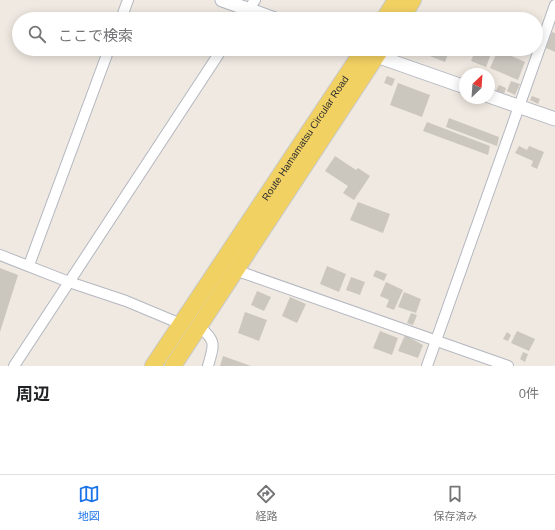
<!DOCTYPE html>
<html lang="ja">
<meta charset="utf-8">
<style>
:root{--surface:#fff;--page:#f2f2f2;--text:#202124;--muted:#757577;--line:#e0e0e0;--accent:#1a73e8}
body{margin:0;font-family:Helvetica,"Noto Sans JP",sans-serif;background:var(--page);color:var(--text)}
.compass{position:absolute;left:459px;top:68px;width:36px;height:36px;border-radius:50%;background:var(--surface);box-shadow:0 2px 10px #0003;rotate:25deg}
.list{margin:0;padding:0;list-style:none}
h2{display:flex;justify-content:space-between;align-items:center;height:52px;margin:0;padding:0 16px;font-size:17px}
h2 small{font-size:13px;font-weight:400;color:var(--muted)}
.icon{flex:none;width:22px;height:22px;fill:none;stroke:currentColor;stroke-width:2;stroke-linecap:round;stroke-linejoin:round}
.map{position:relative;flex:none;width:555px;height:366px;overflow:hidden}
.search{position:absolute;background:var(--surface);box-shadow:0 2px 10px #0003;left:12px;right:12px;top:12px;height:44px;display:flex;align-items:center;gap:10px;box-sizing:border-box;padding:0 14px;border-radius:22px;color:var(--muted);font-size:15px}
.sheet{height:108px;background:var(--surface)}
nav{display:flex;justify-content:space-around;align-items:center;box-sizing:border-box;height:56px;border-top:1px solid var(--line);background:var(--surface);font-size:11px;color:var(--muted)}
nav a{display:grid;justify-items:center;gap:2px}
nav .on{color:var(--accent)}
.map>svg:first-child{display:block}
.building{fill:#cbc7bf}
.lines{fill:none;stroke-linecap:round;stroke-linejoin:round}
.minor-casing{stroke:#b4b7c1;stroke-width:12}
.tertiary-casing{stroke:#b4b7c1;stroke-width:15}
.primary-casing{stroke:#c9c9c9;stroke-width:18}
.minor{stroke:#fff;stroke-width:10}
.tertiary{stroke:#fff;stroke-width:13}
.primary{stroke:#f2d163;stroke-width:16}
.labels{text-anchor:middle;stroke-width:3;stroke-linejoin:round;paint-order:stroke}
.street-label{font-size:10px;fill:#2e2e2e;stroke:#fff}
</style>
<div class="map">
<svg width="555" height="366" viewBox="0 0 555 366">
<rect width="100%" height="100%" fill="#efe9e1"/>
<g class="building">
<path d="M552,32L555,33V52L546,48Z"/>
<path d="M418,49H450L445,62L417,51Z"/>
<path d="M476,49H493L486,67L471,61Z"/>
<path d="M498,50L525,62L518,80L490,68Z"/>
<path d="M387,76L395,79L392,86L384,83Z"/>
<path d="M511,81L520,84L515,95L507,91Z"/>
<path d="M398,83L430,95L422,117L390,105Z"/>
<path d="M499,85L506,88L504,94L496,91Z"/>
<path d="M532,96L540,99L538,104L530,100Z"/>
<path d="M449,118L499,137L497,146L446,127Z"/>
<path d="M427,122L490,146L488,155L423,131Z"/>
<path d="M519,146L527,150L529,146L544,152L537,169L531,166L533,161L515,153Z"/>
<path d="M335,156L356,170L358,168L370,176L354,200L343,193L348,186L325,171Z"/>
<path d="M358,202L390,214L383,233L350,220Z"/>
<path d="M327,266L346,274L339,292L320,284Z"/>
<path d="M0,268L18,275L0,332Z"/>
<path d="M376,270L387,274L384,281L373,276Z"/>
<path d="M351,277L365,282L360,295L346,290Z"/>
<path d="M386,282L403,290L394,310L386,307L389,300L380,296Z"/>
<path d="M257,291L271,297L264,311L251,305Z"/>
<path d="M404,292L421,299L416,313L398,307Z"/>
<path d="M290,297L306,304L297,323L282,316Z"/>
<path d="M245,312L267,320L259,341L238,333Z"/>
<path d="M411,313L417,315L413,325L407,323Z"/>
<path d="M380,331L398,338L392,355L373,348Z"/>
<path d="M517,331L535,339L529,351L511,343Z"/>
<path d="M507,332L511,335L508,341L503,339Z"/>
<path d="M405,335L423,345L418,358L398,351Z"/>
<path d="M523,352L528,354L525,362L520,359Z"/>
<path d="M223,356L251,366H220Z"/>
</g>
<g class="lines">
<g class="minor-casing">
<g id="minor">
<path d="M121,19L128,0"/>
<path d="M242,19L255,0"/>
<path d="M0,255L69,282L126,301L181,324"/>
<path d="M29,265L109,49"/>
<path d="M235,270L508,366"/>
<path d="M199,326C217,342 214,344 208,366"/>
<path d="M14,366L222,49"/>
<path d="M427,366L555,5"/>
</g>
</g>
<g class="tertiary-casing">
<g id="tertiary">
<path d="M222,0L275,19"/>
<path d="M368,53L465,87"/>
<path d="M489,96L555,119"/>
</g>
</g>
<g class="primary-casing">
<g id="primary">
<path d="M384,19L396,0"/>
<path d="M401,19L413,0"/>
<path id="s1" d="M153,366L364,49"/>
<path d="M173,366L381,49"/>
</g>
</g>
<use href="#minor" class="minor"/>
<use href="#tertiary" class="tertiary"/>
<use href="#primary" class="primary"/>
</g>
<g class="labels">
<g class="street-label">
<text dy="4" stroke="none"><textPath href="#s1" startOffset="274">Route Hamamatsu Circular Road</textPath></text>
</g>
</g>
</svg>
<svg class="compass" viewBox="-18 -18 36 36"><path d="M0-13l5 13h-10z" fill="#e53935"/><path d="M0 13l5-13h-10z" fill="#757577"/></svg>
<div class="search"><svg class="icon" aria-label="search" viewBox="0 0 24 24"><circle cx="10" cy="10" r="6"/><path d="M15 15l6 6"/></svg>ここで検索</div>
</div>
<section class="sheet">
<h2>周辺<small>0件</small></h2>
<ul class="list">
</ul>
</section>
<nav>
<a class="on"><svg class="icon" aria-label="map" viewBox="0 0 24 24"><path d="M3 6l6-2 6 2 6-2v14l-6 2-6-2-6 2zM9 4v14M15 6v14"/></svg>地図</a>
<a><svg class="icon" aria-label="directions" viewBox="0 0 24 24"><path d="M12 3l9 9-9 9-9-9zM9 14v-3h6M13 9l2 2-2 2"/></svg>経路</a>
<a><svg class="icon" aria-label="saved" viewBox="0 0 24 24"><path d="M7 4h10v16l-5-4-5 4z"/></svg>保存済み</a>
</nav>
